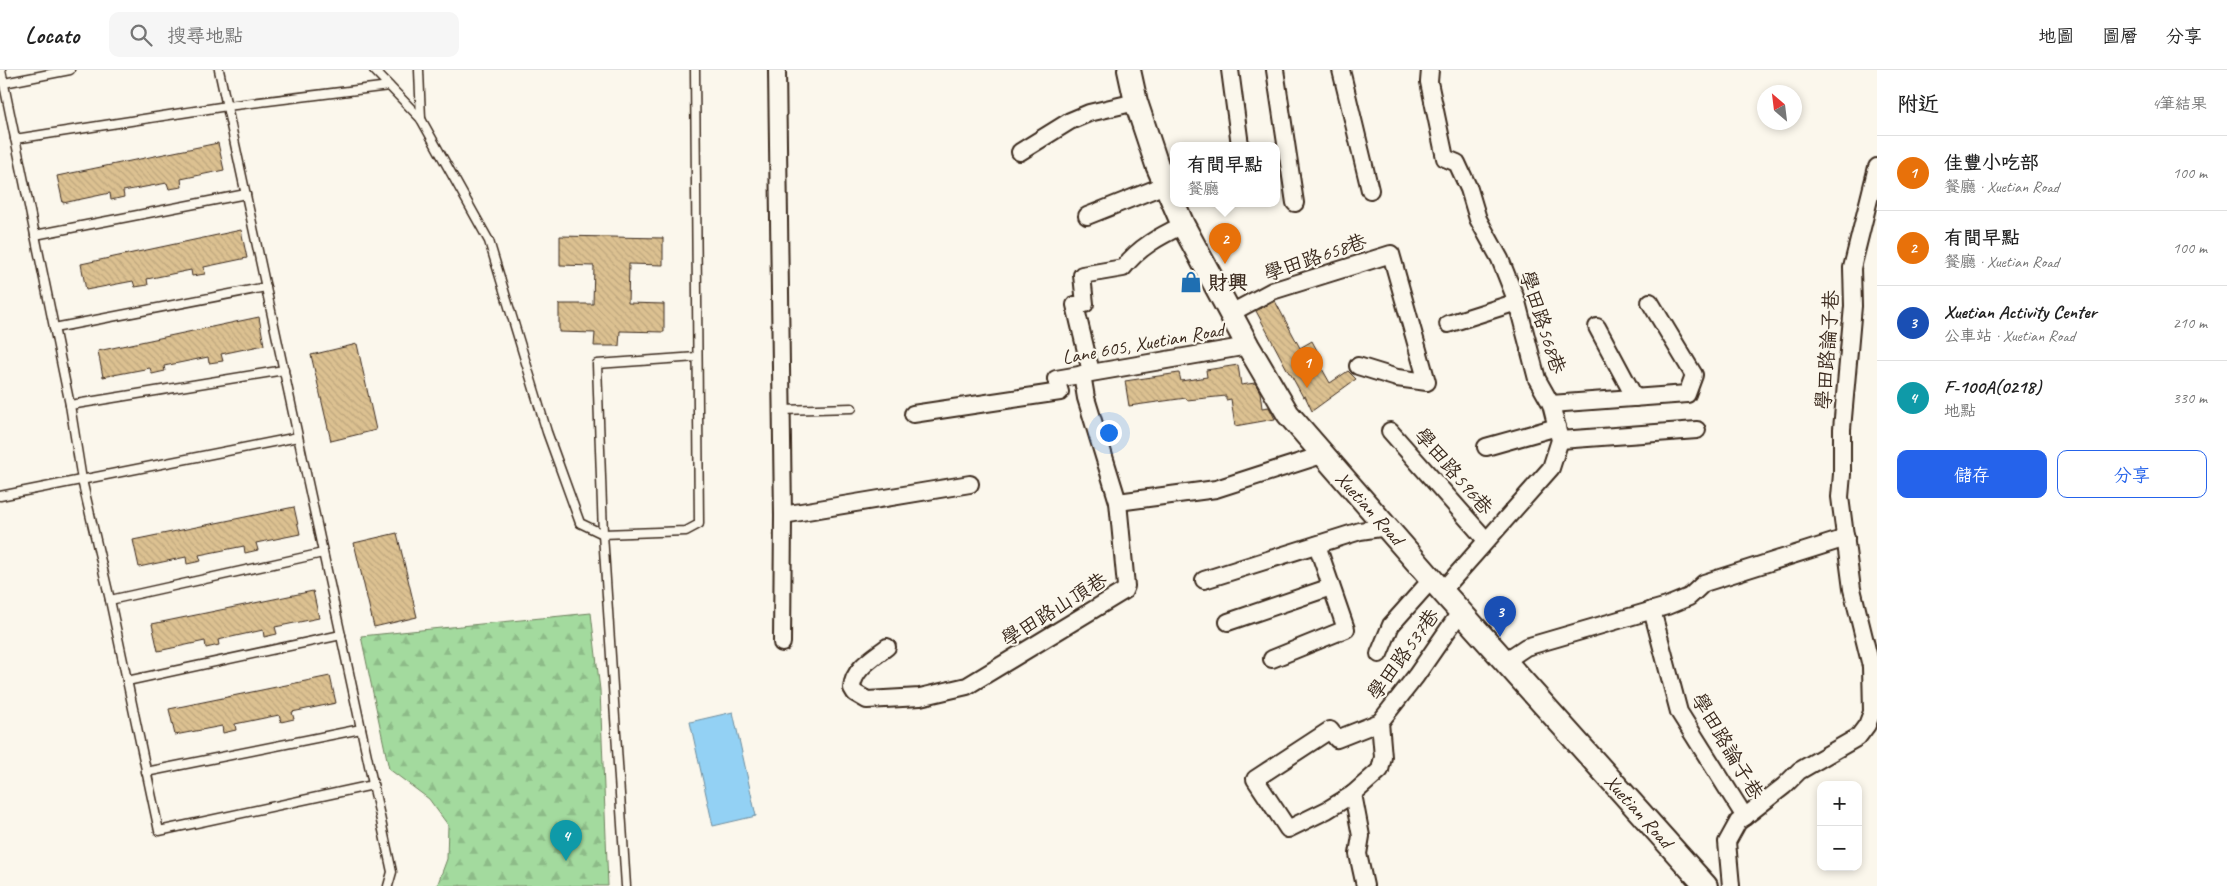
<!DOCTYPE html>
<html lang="zh-TW">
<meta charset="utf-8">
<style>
:root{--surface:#fff;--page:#f6f6f6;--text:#222;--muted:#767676;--line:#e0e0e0;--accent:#2563eb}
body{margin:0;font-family:Caveat,"LXGW WenKai TC",sans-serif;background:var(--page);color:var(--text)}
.controls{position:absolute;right:15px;bottom:15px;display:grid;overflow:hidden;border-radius:10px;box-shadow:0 2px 8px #0003}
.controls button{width:45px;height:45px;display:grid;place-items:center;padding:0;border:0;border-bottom:1px solid var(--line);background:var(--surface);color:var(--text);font:25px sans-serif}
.compass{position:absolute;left:1757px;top:15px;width:45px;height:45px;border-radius:50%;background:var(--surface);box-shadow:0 2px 8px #0003;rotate:332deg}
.you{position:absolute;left:1108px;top:362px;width:18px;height:18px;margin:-12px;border:4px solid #fff;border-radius:50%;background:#1a73e8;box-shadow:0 0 0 8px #1a73e833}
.badge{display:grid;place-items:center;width:32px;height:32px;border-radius:50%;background:var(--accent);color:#fff;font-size:16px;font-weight:700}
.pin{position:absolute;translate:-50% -41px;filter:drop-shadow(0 1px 2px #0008)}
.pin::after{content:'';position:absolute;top:26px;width:18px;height:15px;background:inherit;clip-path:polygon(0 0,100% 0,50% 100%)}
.popup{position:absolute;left:1170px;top:72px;width:110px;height:65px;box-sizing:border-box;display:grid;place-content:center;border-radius:10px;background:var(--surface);filter:drop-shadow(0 1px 4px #0005);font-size:16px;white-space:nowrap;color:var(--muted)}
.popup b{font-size:19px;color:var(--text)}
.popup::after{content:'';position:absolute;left:50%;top:100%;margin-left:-10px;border:10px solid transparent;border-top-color:var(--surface)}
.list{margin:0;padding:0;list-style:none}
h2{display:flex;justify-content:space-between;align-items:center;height:65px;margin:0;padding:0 20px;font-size:21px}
h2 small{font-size:16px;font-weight:400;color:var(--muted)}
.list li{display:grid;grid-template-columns:32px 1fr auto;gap:15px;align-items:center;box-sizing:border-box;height:75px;padding:0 20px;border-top:1px solid var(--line)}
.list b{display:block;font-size:19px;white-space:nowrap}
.list p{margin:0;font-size:16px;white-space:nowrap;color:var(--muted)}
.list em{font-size:16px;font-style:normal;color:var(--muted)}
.actions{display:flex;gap:10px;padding:15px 20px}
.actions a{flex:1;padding:11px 0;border:1px solid var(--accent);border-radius:10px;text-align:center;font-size:18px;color:var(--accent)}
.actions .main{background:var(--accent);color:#fff}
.icon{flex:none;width:28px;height:28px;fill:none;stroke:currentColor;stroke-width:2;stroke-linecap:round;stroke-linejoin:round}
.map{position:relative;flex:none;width:1877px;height:816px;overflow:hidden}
header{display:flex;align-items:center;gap:30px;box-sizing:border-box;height:70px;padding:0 25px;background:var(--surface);border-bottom:1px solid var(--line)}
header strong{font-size:24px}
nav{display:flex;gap:28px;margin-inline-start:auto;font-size:18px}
.search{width:350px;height:45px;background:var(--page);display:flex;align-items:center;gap:12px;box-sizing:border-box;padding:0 18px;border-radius:10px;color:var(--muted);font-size:19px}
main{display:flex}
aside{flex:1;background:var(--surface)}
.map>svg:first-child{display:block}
.forest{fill:url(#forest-firs);stroke:#6f825e}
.water{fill:#93d1f4;stroke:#708e9e}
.building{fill:url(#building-back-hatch);stroke:#3b2a1e}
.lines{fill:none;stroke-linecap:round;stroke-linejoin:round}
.service-casing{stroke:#3b2a1e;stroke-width:11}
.minor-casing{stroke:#3b2a1e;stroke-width:20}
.secondary-casing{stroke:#3b2a1e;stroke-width:26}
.service{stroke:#fbf7ec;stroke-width:8}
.minor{stroke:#fbf7ec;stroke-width:16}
.secondary{stroke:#fbf7ec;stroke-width:22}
.labels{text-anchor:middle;stroke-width:4.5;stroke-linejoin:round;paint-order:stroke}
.street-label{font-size:20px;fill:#3b2a1e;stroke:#fbf7ec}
.poi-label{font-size:20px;font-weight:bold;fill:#3b2a1e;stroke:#fbf7ec;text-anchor:start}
</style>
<header>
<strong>Locato</strong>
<div class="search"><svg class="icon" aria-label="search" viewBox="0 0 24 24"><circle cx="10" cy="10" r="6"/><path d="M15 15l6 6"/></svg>搜尋地點</div>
<nav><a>地圖</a><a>圖層</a><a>分享</a></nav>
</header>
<main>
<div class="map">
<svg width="1877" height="816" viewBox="0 0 1877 816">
<defs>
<pattern id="forest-firs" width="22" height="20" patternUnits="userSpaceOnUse" patternTransform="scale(1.25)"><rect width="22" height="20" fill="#a3da9e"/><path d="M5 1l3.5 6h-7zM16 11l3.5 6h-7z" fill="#8dbb88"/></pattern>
<pattern id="building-back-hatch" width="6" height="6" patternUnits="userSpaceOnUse" patternTransform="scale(1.25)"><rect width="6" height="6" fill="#dcc191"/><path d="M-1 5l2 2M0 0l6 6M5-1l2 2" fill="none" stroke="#bea67d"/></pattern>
</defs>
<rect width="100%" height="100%" fill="#fbf7ec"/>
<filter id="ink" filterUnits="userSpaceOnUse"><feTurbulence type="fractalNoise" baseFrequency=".02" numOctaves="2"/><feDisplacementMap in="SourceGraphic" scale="10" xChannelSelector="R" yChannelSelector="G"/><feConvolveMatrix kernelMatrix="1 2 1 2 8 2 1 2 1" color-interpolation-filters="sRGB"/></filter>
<g filter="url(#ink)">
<path class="forest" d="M591,543L600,620L608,816H437L447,789L448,755L429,729L389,699L361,566Z"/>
<path class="water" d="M733,642L756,746L713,756L690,652Z"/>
<g class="building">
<path d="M218,73L224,100L181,109L182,117L169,119L167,113L123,121L124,127L111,130L110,123L63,133L57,106Z"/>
<path d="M241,160L247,188L204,197L205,204L192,206L191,200L147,209L148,215L135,217L133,211L86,220L81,194Z"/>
<path d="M560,166L663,168V195L629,194L628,233L664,234V262L620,261L619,276H594L595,263L559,262V234H593L594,196L560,195Z"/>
<path d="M1275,231L1300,278L1312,271L1320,286L1316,288L1330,313L1348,301L1356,309L1312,341L1305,326L1303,327L1290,303H1289L1256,241Z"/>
<path d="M259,247L264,275L221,284L223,291L209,293L208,287L164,296L165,301L152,304L150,298L103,307L98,281Z"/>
<path d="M357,274L376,360L331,371L311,285Z"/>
<path d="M1238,295L1241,315L1255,313L1260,322L1262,338L1269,337L1275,349L1235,356L1231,329L1226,330V326L1187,330L1186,328L1129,336L1125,311L1179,303L1181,311L1207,307L1206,300Z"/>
<path d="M294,437L300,464L256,473L258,480L245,483L244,476L199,485L201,491L187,494L186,487L139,497L133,470Z"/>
<path d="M397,463L417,547L374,557L354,473Z"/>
<path d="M313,521L319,548L275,557L277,564L264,567L263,560L218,570L219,575L206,578L205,571L158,581L152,554Z"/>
<path d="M330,606L336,633L292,642L294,649L281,652L279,645L235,654L236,660L223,663L222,656L175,665L169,639Z"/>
</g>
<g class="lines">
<g class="service-casing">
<g id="service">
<path d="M1,0L70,335L82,410L110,530L159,761L373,715"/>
<path d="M219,0L392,802L388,816"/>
<path d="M374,0L421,49L489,171L547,362L580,453L603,464L686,461L699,454L695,0"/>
<path d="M419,0L421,49"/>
<path d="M4,13L70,0"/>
<path d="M15,69L227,36L389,16"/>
<path d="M35,165L246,124"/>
<path d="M54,258L266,217"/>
<path d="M70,335L284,300"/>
<path d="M781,340L852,338"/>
<path d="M0,426L298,367"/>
<path d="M110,530L323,483"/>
<path d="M127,611L341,565"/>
<path d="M146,702L361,659"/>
<path d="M626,816L603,464L597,294L697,287"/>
</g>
</g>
<g class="minor-casing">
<g id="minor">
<path d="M777,0L783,445L782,573"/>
<path d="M1230,0L1240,75"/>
<path d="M1275,0L1295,133"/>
<path d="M1341,0L1370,120"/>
<path d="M1430,0L1429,12L1445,88L1457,93L1469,119L1478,149L1500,189L1517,232L1537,309L1551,334L1560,370L1551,398L1442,521"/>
<path d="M1020,82L1070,51L1089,43L1136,32"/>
<path d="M1087,146L1165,115"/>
<path d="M1231,243L1272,221L1391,184L1427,312L1397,308L1358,296"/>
<path d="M1448,254L1517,232"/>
<path d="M1597,257L1635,328"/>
<path d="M1091,302L1075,235L1085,234L1082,205L1123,198C1139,177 1160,166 1183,155"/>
<path d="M1551,334L1687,324L1694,305L1650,232"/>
<path d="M913,344L1060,322L1056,309L1248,276"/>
<path d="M1390,361L1486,470"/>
<path d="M1560,370L1697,360"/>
<path d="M1486,377L1557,357"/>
<path d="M1118,432L1216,419L1322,385"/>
<path d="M783,445L970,414"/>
<path d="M1204,510L1360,461L1387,457"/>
<path d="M1652,540L1679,642L1745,747"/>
<path d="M1228,552L1331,517"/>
<path d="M887,577C873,588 853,599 852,618L855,623L867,630L920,627L967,616L1124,521L1126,516L1118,432L1086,328L1082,304"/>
<path d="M1379,584L1391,555L1432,509"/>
<path d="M1272,589L1346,559L1317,475"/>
<path d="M1505,591L1526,577L1667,536L1689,527L1704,513L1846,468"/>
<path d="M1353,724L1327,740L1288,759L1255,709L1330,660L1337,669L1380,652L1416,606L1461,541"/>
<path d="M1365,816L1358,784L1361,766L1353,724L1380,700L1383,687L1380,652"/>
<path d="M1731,816L1727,772L1738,752L1784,716L1799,701L1858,667L1867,655L1872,642L1871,596L1852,519L1840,427L1842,404V359L1853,236L1852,198L1877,97"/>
</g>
</g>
<g class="secondary-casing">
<path id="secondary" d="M1129,0L1136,32L1157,95L1183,155L1248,276L1288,344L1442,521L1706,816"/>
</g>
<use href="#service" class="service"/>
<use href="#minor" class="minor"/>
<use href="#secondary" class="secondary"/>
</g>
</g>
<defs>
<g id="shop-bare" transform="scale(1.725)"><path d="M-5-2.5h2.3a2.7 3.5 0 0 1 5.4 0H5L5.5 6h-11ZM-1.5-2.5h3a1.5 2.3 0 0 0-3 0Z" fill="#1f6fb2" stroke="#fbf7ec" stroke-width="2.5" paint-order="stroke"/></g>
</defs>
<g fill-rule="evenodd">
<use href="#shop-bare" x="1191" y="212"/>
</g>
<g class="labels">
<g class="street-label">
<text transform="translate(1315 187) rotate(-19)" y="7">學田路658巷</text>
<text transform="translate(1543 252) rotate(72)" y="7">學田路568巷</text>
<text transform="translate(1143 273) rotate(-10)" y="7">Lane 605, Xuetian Road</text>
<text transform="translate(1827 280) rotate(-86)" y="7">學田路論子巷</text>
<text transform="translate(1454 401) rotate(49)" y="7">學田路596巷</text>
<text transform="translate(1370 438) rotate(48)" y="7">Xuetian Road</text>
<text transform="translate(1054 539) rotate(-32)" y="7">學田路山頂巷</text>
<text transform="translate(1403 584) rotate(-54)" y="7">學田路537巷</text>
<text transform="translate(1728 676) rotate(59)" y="7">學田路論子巷</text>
<text transform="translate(1639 741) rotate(48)" y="7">Xuetian Road</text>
</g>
<g class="poi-label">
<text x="1208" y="219">財興</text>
</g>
</g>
</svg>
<div class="controls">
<button>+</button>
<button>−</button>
</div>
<svg class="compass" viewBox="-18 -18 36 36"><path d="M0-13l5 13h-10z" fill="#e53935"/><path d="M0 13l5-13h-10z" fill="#767676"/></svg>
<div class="you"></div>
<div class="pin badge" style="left:1307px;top:318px;background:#e8710a">1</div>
<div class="pin badge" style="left:1225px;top:194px;background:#e8710a">2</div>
<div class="popup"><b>有間早點</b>餐廳</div>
<div class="pin badge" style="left:1500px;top:567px;background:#1a4fb4">3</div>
<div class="pin badge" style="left:566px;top:791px;background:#0f9aa8">4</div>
</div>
<aside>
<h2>附近<small>4筆結果</small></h2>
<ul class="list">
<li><span class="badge" style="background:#e8710a">1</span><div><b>佳豐小吃部</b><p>餐廳 · Xuetian Road</p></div><em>100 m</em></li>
<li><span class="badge" style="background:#e8710a">2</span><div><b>有間早點</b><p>餐廳 · Xuetian Road</p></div><em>100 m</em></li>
<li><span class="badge" style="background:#1a4fb4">3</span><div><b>Xuetian Activity Center</b><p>公車站 · Xuetian Road</p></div><em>210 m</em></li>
<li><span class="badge" style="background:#0f9aa8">4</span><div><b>F-100A(0218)</b><p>地點</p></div><em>330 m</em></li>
</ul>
<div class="actions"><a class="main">儲存</a><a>分享</a></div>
</aside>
</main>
